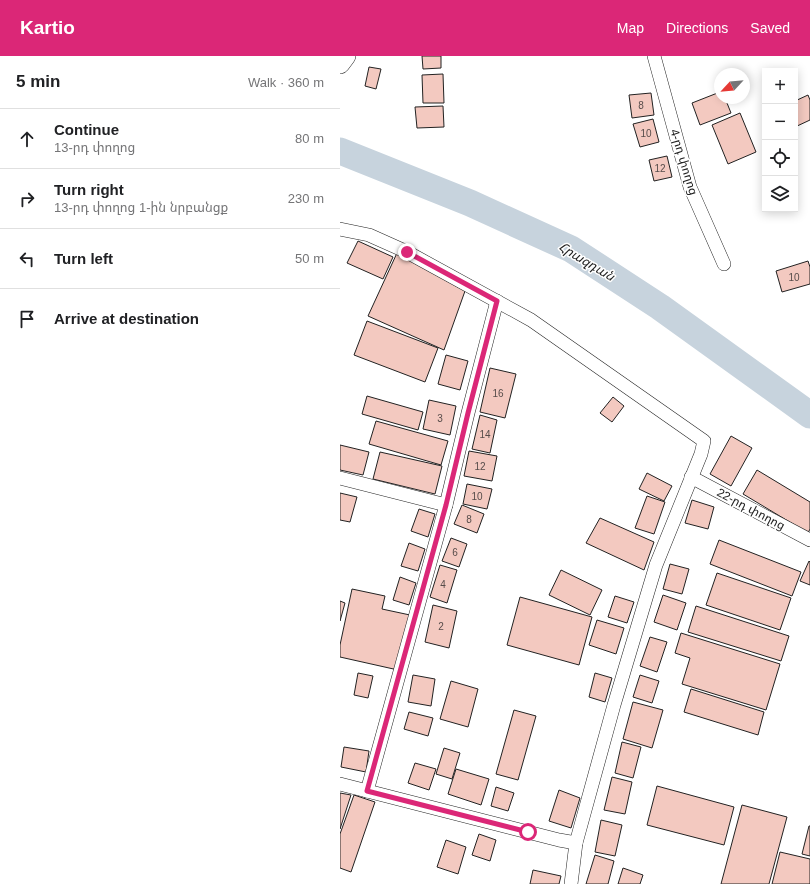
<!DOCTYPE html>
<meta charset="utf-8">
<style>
:root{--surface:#fff;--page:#f2f2f2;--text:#202124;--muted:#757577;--line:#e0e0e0;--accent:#db2777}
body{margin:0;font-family:Arial,"Noto Sans Armenian",sans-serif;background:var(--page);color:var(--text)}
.controls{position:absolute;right:12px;top:12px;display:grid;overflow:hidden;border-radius:0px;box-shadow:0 2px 10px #0003}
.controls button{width:36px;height:36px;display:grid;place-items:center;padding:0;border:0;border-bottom:1px solid var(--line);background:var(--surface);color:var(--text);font:20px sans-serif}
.compass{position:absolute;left:374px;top:12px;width:36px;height:36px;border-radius:50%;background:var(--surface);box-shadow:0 2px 10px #0003;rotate:244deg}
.stop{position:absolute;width:12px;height:12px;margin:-9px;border:3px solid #db2777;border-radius:50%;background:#fff}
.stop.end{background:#db2777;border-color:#fff;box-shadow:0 1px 4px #0008}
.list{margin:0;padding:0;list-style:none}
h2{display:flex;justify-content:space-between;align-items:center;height:52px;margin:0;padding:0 16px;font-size:17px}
h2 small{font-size:13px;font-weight:400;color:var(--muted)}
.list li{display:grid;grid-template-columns:26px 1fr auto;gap:12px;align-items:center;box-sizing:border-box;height:60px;padding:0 16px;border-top:1px solid var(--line)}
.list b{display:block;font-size:15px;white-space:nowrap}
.list p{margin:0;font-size:13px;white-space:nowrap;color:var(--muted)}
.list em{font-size:13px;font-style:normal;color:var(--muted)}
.icon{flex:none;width:22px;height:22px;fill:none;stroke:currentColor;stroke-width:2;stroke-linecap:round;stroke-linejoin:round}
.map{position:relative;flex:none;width:470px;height:828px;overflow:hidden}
header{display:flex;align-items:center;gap:24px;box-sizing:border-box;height:56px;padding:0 20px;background:var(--accent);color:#fff}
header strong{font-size:19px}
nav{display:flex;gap:22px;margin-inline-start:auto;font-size:14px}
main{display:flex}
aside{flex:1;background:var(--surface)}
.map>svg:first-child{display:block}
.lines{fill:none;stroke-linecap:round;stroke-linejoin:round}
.river{stroke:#c7d3dd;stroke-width:27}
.building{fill:#f3c9c0;stroke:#222}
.street-casing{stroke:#222;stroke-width:14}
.secondary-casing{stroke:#222;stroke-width:20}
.street{stroke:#fff;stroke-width:13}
.secondary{stroke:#fff;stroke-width:19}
.route{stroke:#db2777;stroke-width:5}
.labels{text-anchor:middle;stroke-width:3;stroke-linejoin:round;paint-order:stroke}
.number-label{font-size:10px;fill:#564c4a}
.street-label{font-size:12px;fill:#222;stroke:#fff}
.water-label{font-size:13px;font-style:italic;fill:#222;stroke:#fff}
</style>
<header>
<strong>Kartio</strong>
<nav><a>Map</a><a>Directions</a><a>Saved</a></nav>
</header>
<main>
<aside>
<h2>5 min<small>Walk · 360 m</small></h2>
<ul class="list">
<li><svg class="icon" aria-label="ahead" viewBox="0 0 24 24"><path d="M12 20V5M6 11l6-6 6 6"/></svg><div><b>Continue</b><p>13-րդ փողոց</p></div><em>80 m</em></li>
<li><svg class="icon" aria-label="right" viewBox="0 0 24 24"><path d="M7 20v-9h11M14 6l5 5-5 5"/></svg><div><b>Turn right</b><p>13-րդ փողոց 1-ին նրբանցք</p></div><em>230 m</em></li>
<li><svg class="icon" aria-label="left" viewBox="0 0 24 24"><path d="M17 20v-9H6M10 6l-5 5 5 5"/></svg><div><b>Turn left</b></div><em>50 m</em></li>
<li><svg class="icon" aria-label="arrive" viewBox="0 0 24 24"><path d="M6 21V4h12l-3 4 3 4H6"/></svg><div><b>Arrive at destination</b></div></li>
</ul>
</aside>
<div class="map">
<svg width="470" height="828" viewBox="0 0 470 828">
<rect width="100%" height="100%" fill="#fff"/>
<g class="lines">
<path class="river" d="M0,95L130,147L231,193L320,251L470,359"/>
</g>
<g class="building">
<path d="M82,0H101V12L83,13Z"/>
<path d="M29,11L41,13L36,33L25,30Z"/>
<path d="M103,18L104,47H83L82,19Z"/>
<path d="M380,36V42H385L391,57L360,69L352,47Z"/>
<path d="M311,37L314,59L292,62L289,39Z"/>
<path d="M468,39L470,44V64L455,71V45Z"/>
<path d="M103,50L104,71L77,72L75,51Z"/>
<path d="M400,57L416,96L388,108L372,69Z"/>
<path d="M313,63L319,86L300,91L293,68Z"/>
<path d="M327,100L332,121L314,125L309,104Z"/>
<path d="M18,185L53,201L43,223L7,207Z"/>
<path d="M57,197L125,235L104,294L28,260Z"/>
<path d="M468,205L470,211V228L442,236L436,215Z"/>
<path d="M27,265L98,292L85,326L14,299Z"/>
<path d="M106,299L128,305L120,334L98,328Z"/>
<path d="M150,312L176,318L165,362L140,356Z"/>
<path d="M27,340L83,356L78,374L22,358Z"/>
<path d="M273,341L284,350L272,366L260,357Z"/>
<path d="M89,344L116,350L110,379L83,373Z"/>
<path d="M140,359L157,364L150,397L132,393Z"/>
<path d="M36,365L108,385L101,409L29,388Z"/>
<path d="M391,380L412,392L391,430L370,418Z"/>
<path d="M0,389L29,396L23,419L0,414Z"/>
<path d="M129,395L157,400L152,425L124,420Z"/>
<path d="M40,396L102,410L95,438L33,423Z"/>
<path d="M417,414L470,446V473L468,477L403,438Z"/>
<path d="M307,417L332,430L324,445L299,433Z"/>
<path d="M127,428L152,433L147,453L123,448Z"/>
<path d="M0,437L17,441L10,466L0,464Z"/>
<path d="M307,440L325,446L314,478L295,472Z"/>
<path d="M352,444L374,451L368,473L345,467Z"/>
<path d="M122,449L144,458L137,477L114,468Z"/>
<path d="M79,453L95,458L88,481L71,475Z"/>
<path d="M260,462L314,486L304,514L246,487Z"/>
<path d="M111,482L127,488L119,511L102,505Z"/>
<path d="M379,484L461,516L452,540L370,508Z"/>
<path d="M69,487L85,493L78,515L61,510Z"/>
<path d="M469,505L470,506V529L460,525Z"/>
<path d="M330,508L349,513L342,538L323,533Z"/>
<path d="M100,509L117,514L107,547L90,541Z"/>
<path d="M221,514L262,534L250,559L209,539Z"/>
<path d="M377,517L451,542L440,574L366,549Z"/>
<path d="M60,521L76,527L69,549L53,544Z"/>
<path d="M12,533L45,540L42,553L70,559L58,614L0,601V589Z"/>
<path d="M323,539L346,547L337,574L314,566Z"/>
<path d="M275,540L294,546L287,567L268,561Z"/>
<path d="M180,541L252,561L239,609L167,589Z"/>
<path d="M0,545L5,547L0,565Z"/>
<path d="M93,549L117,555L109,592L85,586Z"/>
<path d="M356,550L449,580L441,605L348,576Z"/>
<path d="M257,564L284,572L276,598L249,589Z"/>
<path d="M341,577L440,608L426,654L342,628L350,602L335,597Z"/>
<path d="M310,581L327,586L317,616L300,610Z"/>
<path d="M18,617L33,620L28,642L14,639Z"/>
<path d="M255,617L272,622L265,646L249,641Z"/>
<path d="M73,619L95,623L91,650L68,646Z"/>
<path d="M300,619L319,625L312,647L293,641Z"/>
<path d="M111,625L138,633L128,671L100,663Z"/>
<path d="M351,633L424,656L418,679L344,656Z"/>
<path d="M293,646L323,654L312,692L283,683Z"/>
<path d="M174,654L196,660L178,724L156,718Z"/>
<path d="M69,656L93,662L88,680L64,673Z"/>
<path d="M282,686L301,691L293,722L275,717Z"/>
<path d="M4,691L29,695L26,716L1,711Z"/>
<path d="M104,692L120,697L112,723L96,718Z"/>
<path d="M75,707L96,713L89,734L68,727Z"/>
<path d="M116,713L149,723L141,749L108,738Z"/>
<path d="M272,721L292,726L285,758L264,754Z"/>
<path d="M317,730L394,751L384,789L307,769Z"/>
<path d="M156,731L174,737L168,755L151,750Z"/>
<path d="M219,734L240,742L231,772L209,765Z"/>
<path d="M0,737L11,739L0,773Z"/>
<path d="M14,739L35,746L11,816L0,812V778Z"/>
<path d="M402,749L447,761L429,828H381Z"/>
<path d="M261,764L282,769L275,800L255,796Z"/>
<path d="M469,770H470V800L462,798Z"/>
<path d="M139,778L156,784L150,805L132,799Z"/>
<path d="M106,784L126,791L118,818L97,811Z"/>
<path d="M440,796L470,803V828H432Z"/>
<path d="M255,799L274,805L268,828H246Z"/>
<path d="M283,812L303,819L300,828H278Z"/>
<path d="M193,814L221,820L219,828H190Z"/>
</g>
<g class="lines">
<g class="street-casing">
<g id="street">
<path d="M314,0L350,131L384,208"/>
<path d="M0,173L29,179L67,196L191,264L364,385L361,398L316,509L274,649L236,787L231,828"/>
<path d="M351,421L470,484"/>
<path d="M0,422L106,449"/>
<path d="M0,728L219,784L236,787"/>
<path d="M27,735L106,449L128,357L157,245"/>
</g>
</g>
<g class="secondary-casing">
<path id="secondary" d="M0,8L6,0"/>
</g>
<use href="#street" class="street"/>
<use href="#secondary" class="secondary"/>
</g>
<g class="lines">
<path class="route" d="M67,196L157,245L128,357L106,449L27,735L188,776"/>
</g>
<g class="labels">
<g class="number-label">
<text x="301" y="53">8</text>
<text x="306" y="81">10</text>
<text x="320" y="116">12</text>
<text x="454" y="225">10</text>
<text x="158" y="341">16</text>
<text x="100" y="366">3</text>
<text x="145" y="382">14</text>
<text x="140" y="414">12</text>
<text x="137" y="444">10</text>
<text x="129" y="467">8</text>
<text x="115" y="500">6</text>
<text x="103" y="532">4</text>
<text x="101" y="574">2</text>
</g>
<g class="street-label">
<text transform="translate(344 106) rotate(73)" y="4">4-րդ փողոց</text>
<text transform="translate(411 453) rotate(28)" y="4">22-րդ փողոց</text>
</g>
<g class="water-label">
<text transform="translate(247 205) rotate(31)" y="5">Հրազդան</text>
</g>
</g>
</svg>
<div class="controls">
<button>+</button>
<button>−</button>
<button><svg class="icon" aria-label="locate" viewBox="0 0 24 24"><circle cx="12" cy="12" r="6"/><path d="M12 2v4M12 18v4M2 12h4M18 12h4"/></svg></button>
<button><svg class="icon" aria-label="layers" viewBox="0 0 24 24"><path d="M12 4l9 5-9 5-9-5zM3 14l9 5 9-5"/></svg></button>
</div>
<svg class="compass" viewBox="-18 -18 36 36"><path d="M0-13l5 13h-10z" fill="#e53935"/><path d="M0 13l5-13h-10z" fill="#757577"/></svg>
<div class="stop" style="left:188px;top:776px"></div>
<div class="stop end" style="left:67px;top:196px"></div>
</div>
</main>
